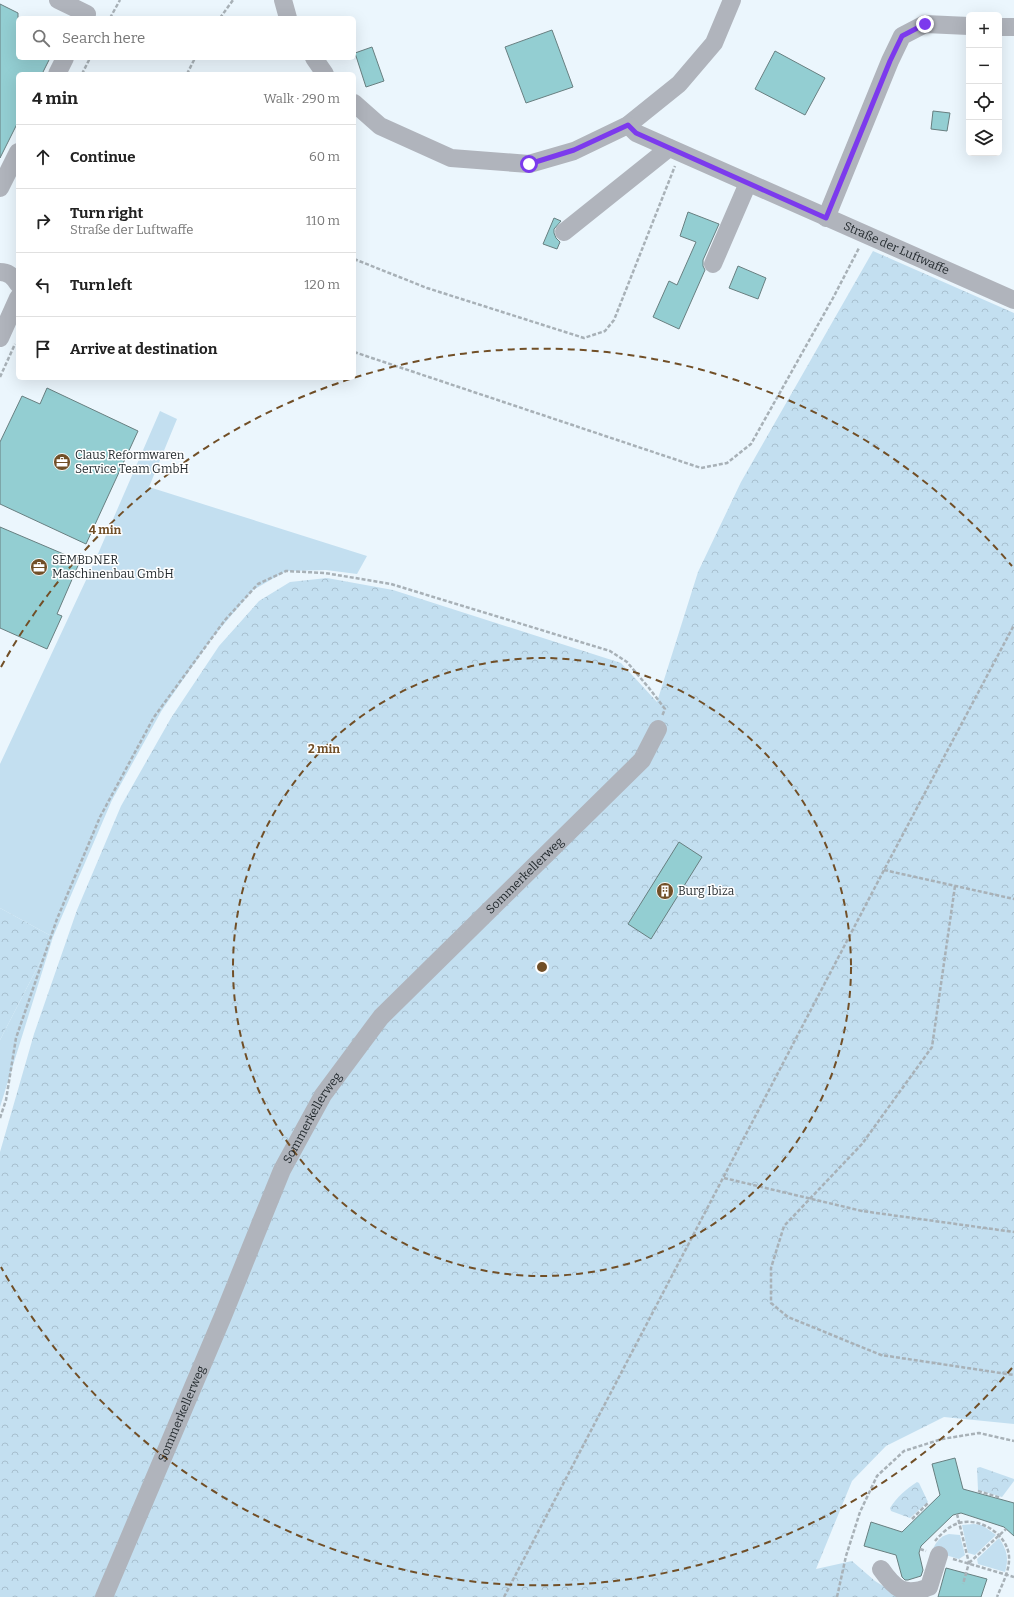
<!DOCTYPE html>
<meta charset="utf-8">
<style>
:root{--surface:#fff;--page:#f2f2f2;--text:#222;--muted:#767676;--line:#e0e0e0}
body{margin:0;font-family:Bitter,serif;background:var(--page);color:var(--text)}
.controls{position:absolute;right:12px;top:12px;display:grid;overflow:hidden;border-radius:6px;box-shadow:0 4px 16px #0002}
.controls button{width:36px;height:36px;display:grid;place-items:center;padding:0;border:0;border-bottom:1px solid var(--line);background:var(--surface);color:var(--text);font:20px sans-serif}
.stop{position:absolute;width:12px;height:12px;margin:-9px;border:3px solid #7c3aed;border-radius:50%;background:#fff}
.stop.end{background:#7c3aed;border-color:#fff;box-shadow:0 1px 4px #0008}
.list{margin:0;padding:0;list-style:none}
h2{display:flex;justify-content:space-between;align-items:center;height:52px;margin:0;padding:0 16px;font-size:17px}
h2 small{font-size:13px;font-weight:400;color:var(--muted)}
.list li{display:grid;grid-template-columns:26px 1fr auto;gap:12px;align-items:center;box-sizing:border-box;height:64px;padding:0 16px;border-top:1px solid var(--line)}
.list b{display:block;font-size:15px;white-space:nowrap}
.list p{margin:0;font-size:13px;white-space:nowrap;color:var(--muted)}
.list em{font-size:13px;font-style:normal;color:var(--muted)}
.icon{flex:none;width:22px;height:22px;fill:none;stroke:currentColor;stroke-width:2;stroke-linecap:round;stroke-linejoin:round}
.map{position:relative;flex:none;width:1014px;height:1597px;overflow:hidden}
.search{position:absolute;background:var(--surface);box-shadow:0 4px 16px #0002;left:16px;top:16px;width:340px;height:44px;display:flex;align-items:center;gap:10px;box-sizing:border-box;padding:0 14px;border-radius:6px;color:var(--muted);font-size:15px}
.panel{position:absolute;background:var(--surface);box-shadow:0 4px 16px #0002;left:16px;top:72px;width:340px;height:308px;border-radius:6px}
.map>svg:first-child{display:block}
.grass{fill:#c3dff0}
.forest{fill:url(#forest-crowns)}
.building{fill:#93ced2;stroke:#687f80}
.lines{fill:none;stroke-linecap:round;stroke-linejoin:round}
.path{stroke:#a8b1b7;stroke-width:2.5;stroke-dasharray:4 2;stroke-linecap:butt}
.minor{stroke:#b0b4bc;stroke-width:18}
.route{stroke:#7c3aed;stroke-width:5}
.ring{fill:none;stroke:#714f27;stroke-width:2;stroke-dasharray:7 5}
.labels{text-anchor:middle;stroke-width:3;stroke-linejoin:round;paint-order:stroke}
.street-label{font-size:12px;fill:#1f262a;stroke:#fff}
.poi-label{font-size:12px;fill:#1f262a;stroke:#fff;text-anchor:start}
.centre{fill:#714f27;stroke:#fff;stroke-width:2}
.ring-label{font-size:12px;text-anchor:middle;font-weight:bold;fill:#714f27;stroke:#fff;stroke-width:3;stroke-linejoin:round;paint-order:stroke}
</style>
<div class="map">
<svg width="1014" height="1597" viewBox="0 0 1014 1597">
<defs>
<pattern id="forest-crowns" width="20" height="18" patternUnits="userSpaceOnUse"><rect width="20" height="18" fill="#c3dff0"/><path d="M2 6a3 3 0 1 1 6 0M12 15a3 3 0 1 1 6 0" fill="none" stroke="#a7bfce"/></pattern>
</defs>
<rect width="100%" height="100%" fill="#ebf6fd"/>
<g class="grass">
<path d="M160,411L177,419L149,487L367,556L357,574L326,570L286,571L253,590L212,638L162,710L112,800L53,937L0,1107V1040L53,937L0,908V764L94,563Z"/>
<path d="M974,1524L982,1525L996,1535L975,1555L968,1553L962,1525Z"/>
<path d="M949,1534L960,1535L965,1555L959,1559L932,1551C936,1542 940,1536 949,1534Z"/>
<path d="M999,1538C1007,1550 1009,1558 1005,1572L978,1564L977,1559Z"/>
</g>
<g class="forest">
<path d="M873,251L1014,313V1424L944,1417L886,1446L852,1481L816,1569L852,1561L875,1581L901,1597H0V1152L34,1034L77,910L121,806L171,718L219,646L259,601L290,582L327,578L393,590L621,663L657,702L698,572L741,482Z"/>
<path d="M0,908L53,937L0,1040Z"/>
<path d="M980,1467L1014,1479V1481L1002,1497L978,1490L977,1468Z"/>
<path d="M917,1482L919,1483L928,1502L910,1518L891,1511L890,1508C897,1497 906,1489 917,1482Z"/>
</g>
<g class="building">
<path d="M0,4L18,13V58H50L42,74H18V122L0,158Z"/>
<path d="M552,30L573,87L526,103L505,47Z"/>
<path d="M372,47L384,81L366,87L355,53Z"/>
<path d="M775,51L825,78L805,115L755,89Z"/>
<path d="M933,111L950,113L947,131L931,129Z"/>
<path d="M688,212L719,224L703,260V266L705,270L679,329L653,317L669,281L677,285L696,242L680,236Z"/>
<path d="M554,218L561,221L554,229V233L556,238L560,242L557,249L543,244Z"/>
<path d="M738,266L766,278L758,299L729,288Z"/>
<path d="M47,388L138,431L86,544L0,504V442L22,396L40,404Z"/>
<path d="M0,527L80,561L57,614L62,616L47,649L0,628Z"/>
<path d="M679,842L702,857L651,939L628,924Z"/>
<path d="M955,1458L963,1489L1014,1503V1536L1004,1527L961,1513L953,1515L921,1546L919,1553L923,1570L921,1576L908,1580H905L902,1577L896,1555L864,1546L871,1522L902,1532L940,1495L932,1464Z"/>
<path d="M946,1568L987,1579L981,1597H938Z"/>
</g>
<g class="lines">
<g class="path">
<path d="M110,18L120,0"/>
<path d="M220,18L233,0"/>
<path d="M82,74L90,58"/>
<path d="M187,74L195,58"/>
<path d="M18,211V217"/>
<path d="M354,259L427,288L584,338L605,331L614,320L675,166"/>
<path d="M354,352L701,468L727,463L751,444L833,298L859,248"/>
<path d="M0,377L15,344"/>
<path d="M884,870L1014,899"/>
<path d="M955,886L932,1047L862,1144L784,1226L771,1268V1303L788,1317L881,1355L1014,1375"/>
<path d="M0,1118L6,1100L16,1038L57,919L100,817L154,717L225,620L258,584L286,571L325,573L391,584L610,651L627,662L649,688L665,709L662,716"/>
<path d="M724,1178L862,1211L1014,1232"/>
<path d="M978,1491L1001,1498"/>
<path d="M957,1514L969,1563L963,1584"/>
<path d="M912,1519L928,1503"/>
<path d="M935,1541C941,1534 949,1526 959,1523C980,1517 1007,1534 1009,1556C1010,1571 1002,1584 997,1597"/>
<path d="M920,1549L926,1551"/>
<path d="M953,1559L1014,1577"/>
<path d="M969,1563L1006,1529"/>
<path d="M504,1597L884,870L1014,625"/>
<path d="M837,1597L846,1556L860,1512L877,1476L904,1451L942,1439L979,1433L1014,1441"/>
</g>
<g class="minor">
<path d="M58,0L87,14L85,18"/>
<path d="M283,0L288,18"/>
<path d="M999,27H1014"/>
<path d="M314,58L325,74"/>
<path d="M57,74L65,58"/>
<path d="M354,103L380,126L451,158L529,164L574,151L628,125L679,84L714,43L732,0"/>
<path id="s1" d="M628,125L636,133L1014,300"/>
<path d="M0,188L18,152"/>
<path d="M826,218L890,61L902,36L925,24L969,26"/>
<path d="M564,232L669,148"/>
<path d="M713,264L748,183"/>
<path d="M0,272C8,272 14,277 18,284"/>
<path d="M0,338L18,298"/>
<path d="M881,1569C895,1589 904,1597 929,1587L939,1555"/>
<path id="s2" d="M104,1597L223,1316L282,1170L323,1095L381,1017L642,760L658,729"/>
</g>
</g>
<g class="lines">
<path class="route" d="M529,164L574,150L628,125L636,133L826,218L890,61L902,36L925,24"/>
</g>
<g class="ring">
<circle cx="542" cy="967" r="309"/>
<path d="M1012 1368A618 618 0 0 1 1 1267M1 667A618 618 0 0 1 1012 566"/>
</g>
<defs>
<g id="office-disc" transform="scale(0.9)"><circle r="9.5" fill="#714f27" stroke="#fff"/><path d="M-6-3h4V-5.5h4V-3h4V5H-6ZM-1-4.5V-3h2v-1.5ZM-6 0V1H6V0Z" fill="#fff"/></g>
<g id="building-disc" transform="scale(0.9)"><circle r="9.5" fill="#714f27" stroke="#fff"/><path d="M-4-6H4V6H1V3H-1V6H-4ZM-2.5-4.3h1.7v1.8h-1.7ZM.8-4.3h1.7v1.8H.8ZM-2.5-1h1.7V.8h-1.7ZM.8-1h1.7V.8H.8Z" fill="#fff"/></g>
</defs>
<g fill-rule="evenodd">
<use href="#office-disc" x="62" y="462"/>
<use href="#office-disc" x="39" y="567"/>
<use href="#building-disc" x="665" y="891"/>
</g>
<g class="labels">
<g class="street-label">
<text dy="4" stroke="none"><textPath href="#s1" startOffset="296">Straße der Luftwaffe</textPath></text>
<text dy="4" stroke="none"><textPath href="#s2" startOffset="847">Sommerkellerweg</textPath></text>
<text dy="4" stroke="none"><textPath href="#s2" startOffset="523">Sommerkellerweg</textPath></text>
<text dy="4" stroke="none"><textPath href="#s2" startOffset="199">Sommerkellerweg</textPath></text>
</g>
<g class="poi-label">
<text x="75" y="459">Claus Reformwaren<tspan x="75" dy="14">Service Team GmbH</tspan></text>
<text x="52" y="564">SEMBDNER<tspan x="52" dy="14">Maschinenbau GmbH</tspan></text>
<text x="678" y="895">Burg Ibiza</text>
</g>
</g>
<circle cx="542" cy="967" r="6" class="centre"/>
<g class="ring-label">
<text x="105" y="534">4 min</text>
<text x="324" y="753">2 min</text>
</g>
</svg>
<div class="controls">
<button>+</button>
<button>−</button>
<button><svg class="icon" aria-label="locate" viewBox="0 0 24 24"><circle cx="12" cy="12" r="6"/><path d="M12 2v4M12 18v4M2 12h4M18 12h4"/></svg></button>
<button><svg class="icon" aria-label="layers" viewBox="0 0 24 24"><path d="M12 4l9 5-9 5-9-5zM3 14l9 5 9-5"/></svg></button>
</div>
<div class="stop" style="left:529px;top:164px"></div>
<div class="stop end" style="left:925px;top:24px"></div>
<div class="search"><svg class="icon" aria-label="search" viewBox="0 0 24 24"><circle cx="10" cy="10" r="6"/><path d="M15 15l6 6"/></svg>Search here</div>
<section class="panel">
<h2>4 min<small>Walk · 290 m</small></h2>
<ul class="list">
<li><svg class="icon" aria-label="ahead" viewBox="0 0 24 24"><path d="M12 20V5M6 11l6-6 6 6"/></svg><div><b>Continue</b></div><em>60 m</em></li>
<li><svg class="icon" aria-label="right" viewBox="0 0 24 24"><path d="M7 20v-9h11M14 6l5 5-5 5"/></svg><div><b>Turn right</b><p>Straße der Luftwaffe</p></div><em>110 m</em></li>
<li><svg class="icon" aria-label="left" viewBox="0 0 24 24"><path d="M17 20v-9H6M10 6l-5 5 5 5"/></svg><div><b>Turn left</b></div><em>120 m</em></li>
<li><svg class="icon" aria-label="arrive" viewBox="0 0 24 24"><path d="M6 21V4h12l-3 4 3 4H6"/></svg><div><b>Arrive at destination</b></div></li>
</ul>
</section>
</div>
